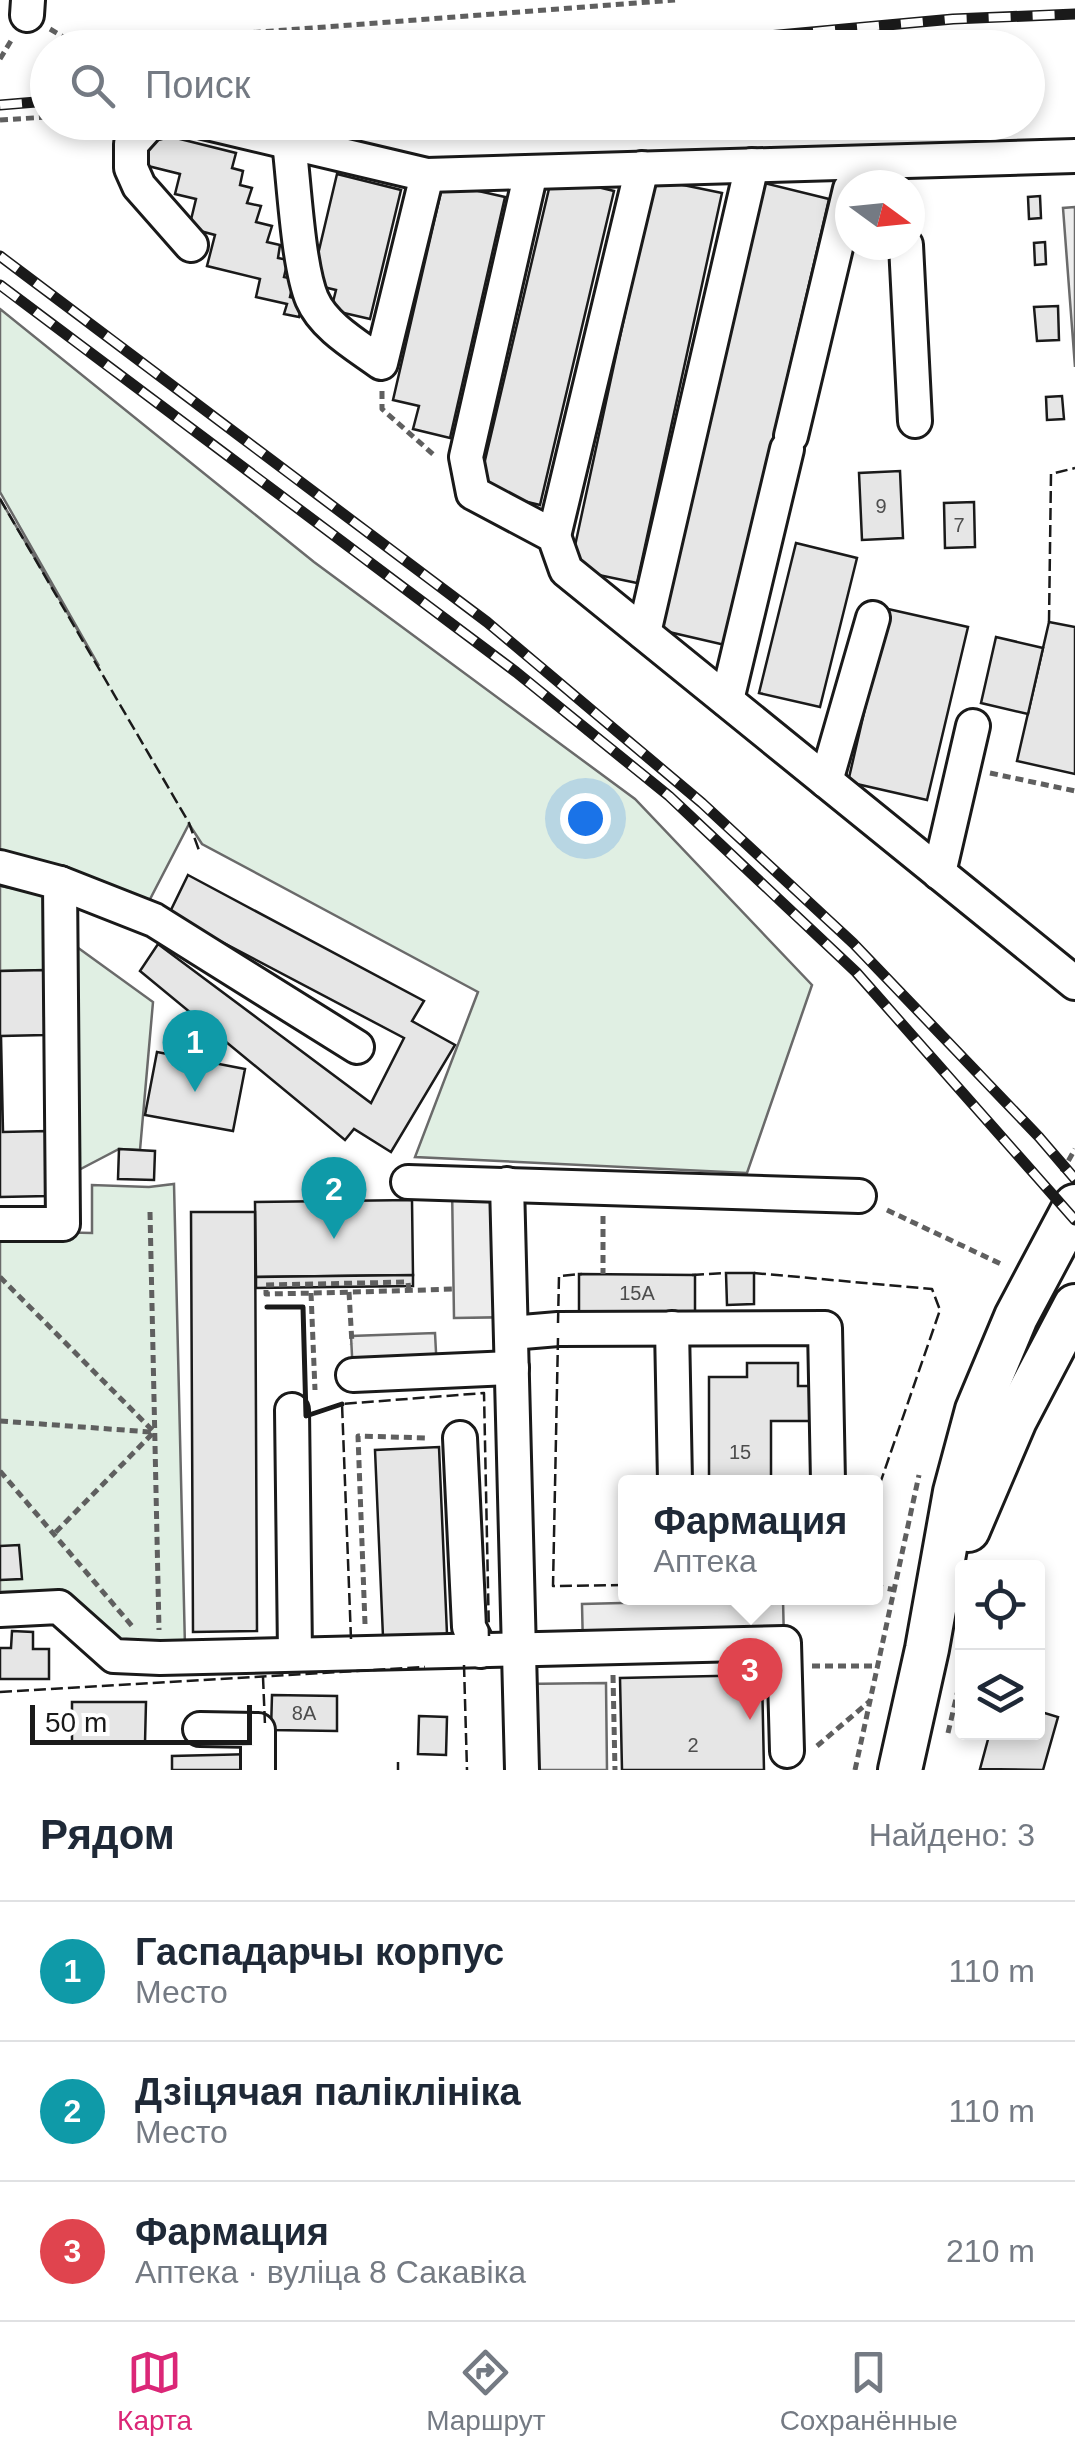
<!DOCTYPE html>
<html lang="ru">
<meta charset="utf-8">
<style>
:root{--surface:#fff;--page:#f6f6f7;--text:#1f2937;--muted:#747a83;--line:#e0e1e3;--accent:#db2777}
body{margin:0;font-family:Helvetica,sans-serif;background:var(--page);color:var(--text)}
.controls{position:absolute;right:30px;bottom:30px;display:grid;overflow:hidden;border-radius:10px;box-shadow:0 5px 15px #0003}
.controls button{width:90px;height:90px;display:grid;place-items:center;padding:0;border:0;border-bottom:2px solid var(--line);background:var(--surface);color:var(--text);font:50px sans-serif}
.compass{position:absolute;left:835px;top:170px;width:90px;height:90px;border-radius:50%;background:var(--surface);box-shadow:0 5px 15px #0003;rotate:105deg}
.scale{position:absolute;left:30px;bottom:25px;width:222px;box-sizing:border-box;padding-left:10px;border:5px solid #1a1a1a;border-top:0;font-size:28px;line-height:35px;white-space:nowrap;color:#1a1a1a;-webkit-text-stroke:8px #fff;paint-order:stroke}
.you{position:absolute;left:585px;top:818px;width:35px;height:35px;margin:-25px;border:8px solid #fff;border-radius:50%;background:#1a73e8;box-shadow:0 0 0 15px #1a73e833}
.badge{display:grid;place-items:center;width:65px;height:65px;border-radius:50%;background:var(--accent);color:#fff;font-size:32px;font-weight:700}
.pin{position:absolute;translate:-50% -82px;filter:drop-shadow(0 2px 5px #0008)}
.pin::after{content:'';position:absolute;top:52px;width:35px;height:30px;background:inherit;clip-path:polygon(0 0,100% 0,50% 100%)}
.popup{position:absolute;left:618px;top:1475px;width:265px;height:130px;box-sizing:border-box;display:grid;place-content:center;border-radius:10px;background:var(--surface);filter:drop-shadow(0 2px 8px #0005);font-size:32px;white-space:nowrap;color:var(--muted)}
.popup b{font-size:38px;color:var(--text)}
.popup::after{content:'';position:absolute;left:50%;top:100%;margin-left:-20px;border:20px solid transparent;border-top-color:var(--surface)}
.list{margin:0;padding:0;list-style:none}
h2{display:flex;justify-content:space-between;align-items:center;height:130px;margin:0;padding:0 40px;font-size:42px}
h2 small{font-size:32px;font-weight:400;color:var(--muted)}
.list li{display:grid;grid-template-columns:65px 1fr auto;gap:30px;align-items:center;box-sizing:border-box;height:140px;padding:0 40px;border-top:2px solid var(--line)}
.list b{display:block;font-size:38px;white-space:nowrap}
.list p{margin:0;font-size:32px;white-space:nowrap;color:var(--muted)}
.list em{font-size:32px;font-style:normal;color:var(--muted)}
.icon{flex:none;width:55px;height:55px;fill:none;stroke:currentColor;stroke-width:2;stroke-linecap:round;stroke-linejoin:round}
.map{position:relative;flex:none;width:1075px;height:1770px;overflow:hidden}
.search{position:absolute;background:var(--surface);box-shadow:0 5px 15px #0003;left:30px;right:30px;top:30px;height:110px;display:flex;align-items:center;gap:25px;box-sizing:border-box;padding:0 35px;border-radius:55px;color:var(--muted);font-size:38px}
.sheet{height:550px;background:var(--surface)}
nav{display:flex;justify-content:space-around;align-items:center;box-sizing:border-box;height:140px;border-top:2px solid var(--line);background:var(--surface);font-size:28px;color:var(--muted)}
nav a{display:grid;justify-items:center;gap:5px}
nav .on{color:var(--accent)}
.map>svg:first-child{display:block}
.green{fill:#e0efe3;stroke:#6a6a6a;stroke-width:2.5}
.parking{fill:#ededed;stroke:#6a6a6a;stroke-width:2.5}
.building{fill:#e6e6e6;stroke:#1a1a1a;stroke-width:2.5}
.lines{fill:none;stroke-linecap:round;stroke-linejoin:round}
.minor-casing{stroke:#1a1a1a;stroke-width:38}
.major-casing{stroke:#1a1a1a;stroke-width:48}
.path{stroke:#5f5f5f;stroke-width:5;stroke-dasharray:8 5;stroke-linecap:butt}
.minor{stroke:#fff;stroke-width:32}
.major{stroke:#fff;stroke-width:42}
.rail-casing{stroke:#1a1a1a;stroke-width:11}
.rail{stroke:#fff;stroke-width:8;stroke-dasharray:22;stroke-linecap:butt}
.fence{stroke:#1a1a1a;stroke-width:2.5;stroke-dasharray:12 5;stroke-linecap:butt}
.wall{stroke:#1a1a1a;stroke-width:5}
.labels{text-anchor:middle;stroke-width:8;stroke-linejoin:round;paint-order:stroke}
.number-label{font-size:20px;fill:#4d4d4d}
</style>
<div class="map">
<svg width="1075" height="1770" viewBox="0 0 1075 1770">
<rect width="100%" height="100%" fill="#fff"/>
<g class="green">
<path d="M0,309L314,562L635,799L812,985L747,1173L415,1157L478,992L202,844L189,824L147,905L0,854V499L99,666L0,492Z"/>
<path d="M0,886L45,894V970L0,971Z"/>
<path d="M70,942L153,1002L140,1150L119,1149L73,1173Z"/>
<path d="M174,1184L185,1647L116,1649L65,1591L0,1592V1231L92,1233V1185L149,1187Z"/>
</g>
<g class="parking">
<path d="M1075,207V367L1063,208Z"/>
<path d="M516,1184L518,1317L454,1318L452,1185Z"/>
<path d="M435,1333L437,1371L353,1375L351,1336Z"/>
<path d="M783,1599L784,1643L583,1648L582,1604Z"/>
<path d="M606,1683L607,1770H522L520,1684Z"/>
</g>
<g class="building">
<path d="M148,131L236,153L232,168L243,171L240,185L252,188L247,203L261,206L256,222L272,226L267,242L280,245L278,258L288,260L284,277L294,279L290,297L303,300L299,317L284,314L287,304L256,297L260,279L207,266L215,235L189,228L196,199L175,194L180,174L140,164Z"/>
<path d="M337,174L401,190L370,319L331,310L336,290L311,284Z"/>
<path d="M552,176L614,191L540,505L478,490Z"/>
<path d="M654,179L722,193L637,583L570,569Z"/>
<path d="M760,182L829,199L725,645L656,629Z"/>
<path d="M443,183L505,197L450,438L413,429L419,406L393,400Z"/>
<path d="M1040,196L1041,218L1029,219L1028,197Z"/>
<path d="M1045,242L1046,264L1035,265L1034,243Z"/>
<path d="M1058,306L1059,340L1037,341L1034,307Z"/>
<path d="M1062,396L1064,419L1047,420L1046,397Z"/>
<path d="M900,471L903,538L862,540L859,473Z"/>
<path d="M974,502L975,547L945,548L944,503Z"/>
<path d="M796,543L857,558L820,707L759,693Z"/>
<path d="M888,609L968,627L927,800L848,782Z"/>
<path d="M1049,622L1075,627V774L1017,761Z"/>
<path d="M996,637L1043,648L1028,714L981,703Z"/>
<path d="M188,875L424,1001L412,1021L455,1045L391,1152L354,1129L345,1140L140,971L158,944L371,1103L404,1038L169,914Z"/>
<path d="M45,970L46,1035L1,1036L3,1132L48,1131L49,1196L0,1197V971Z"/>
<path d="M157,1052L245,1069L233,1131L145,1115Z"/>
<path d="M119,1149L155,1151L154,1180L118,1179Z"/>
<path d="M412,1200L413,1275L256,1277L255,1202Z"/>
<path d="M191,1212H255L257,1631L193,1632Z"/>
<path d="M726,1273H754V1304L727,1305Z"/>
<path d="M579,1274L695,1275V1312L579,1311Z"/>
<path d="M413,1275V1286L256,1288V1277Z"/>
<path d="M747,1363H798V1386H818L819,1421H771V1482H709V1377H747Z"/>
<path d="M439,1447L447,1634L383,1637L375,1450Z"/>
<path d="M19,1545L22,1579L0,1580V1546Z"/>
<path d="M12,1631L33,1632V1649H49V1679H0V1648H11Z"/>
<path d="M762,1675L764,1770H622L620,1678Z"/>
<path d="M272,1695L337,1696V1731L271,1730Z"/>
<path d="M72,1702H146L145,1743L72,1742Z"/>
<path d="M1038,1711L1058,1717L1043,1770L980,1769L990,1732H1038Z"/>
<path d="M419,1716L447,1717L446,1755L418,1754Z"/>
<path d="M254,1754V1770H172V1756Z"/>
</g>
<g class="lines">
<g class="minor-casing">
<g id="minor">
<path d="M27,15L28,0"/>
<path d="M157,122L149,124L131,144V168L139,186L191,245"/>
<path d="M203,122L427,175L1075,156"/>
<path d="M289,142C294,182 298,266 312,299C324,327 358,346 381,363L427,175"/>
<path d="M531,172L466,457L473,493L554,536L566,570L1075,983"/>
<path d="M906,245L915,421"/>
<path d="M791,436L850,189"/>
<path d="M554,536L642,168"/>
<path d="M644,633L752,165"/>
<path d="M727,700L787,449"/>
<path d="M826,781L873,618"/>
<path d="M0,867L60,883L63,1224H0"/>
<path d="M939,873L973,726"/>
<path d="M60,883L154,920L357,1047"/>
<path d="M408,1182L859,1196"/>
<path d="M507,1184L522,1770"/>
<path d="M672,1328L675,1482"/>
<path d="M511,1333L558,1329L825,1328L828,1482"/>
<path d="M353,1375L512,1368"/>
<path d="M292,1410L295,1653"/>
<path d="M460,1438L469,1627L481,1651"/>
<path d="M0,1610L59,1607L114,1656L160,1658L784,1643L787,1751"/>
<path d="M200,1729L258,1730V1770"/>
</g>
</g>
<g class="major-casing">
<g id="major">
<path d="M968,1530L1015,1420L1075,1306"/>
<path d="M900,1770L927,1649L955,1492L977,1410L1016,1317L1075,1206"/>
</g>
</g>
<g class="path">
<path d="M50,29L79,46L675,0"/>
<path d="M0,59L12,39"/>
<path d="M0,120L48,117"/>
<path d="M382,391V409L435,456"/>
<path d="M990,773L1075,791"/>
<path d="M1062,1172L1075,1149"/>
<path d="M887,1210L1003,1265"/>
<path d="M150,1212L159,1630"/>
<path d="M603,1216V1274"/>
<path d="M0,1277L154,1432L54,1534"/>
<path d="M409,1291L408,1282L266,1285V1294C328,1293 391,1291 454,1289"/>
<path d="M349,1292L352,1344"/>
<path d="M311,1293L315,1390"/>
<path d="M0,1421L151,1432"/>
<path d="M0,1471L132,1626"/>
<path d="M875,1586L895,1590"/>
<path d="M365,1624L358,1436L429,1438"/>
<path d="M812,1666H879"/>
<path d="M613,1675L615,1770"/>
<path d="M948,1733L962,1673"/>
<path d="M817,1746L870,1701"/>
<path d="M855,1770L919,1475"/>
</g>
<use href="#minor" class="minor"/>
<use href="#major" class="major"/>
<g class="rail-casing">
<g id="rail">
<path d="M638,48L953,19L1075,14"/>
<path d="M0,105L48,101"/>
<path d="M0,256L487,622L702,803L853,943L1039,1137L1075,1179"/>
<path d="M0,285L516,672L669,796L856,972L1075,1220"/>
</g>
</g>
<use href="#rail" class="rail"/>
<g class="fence">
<path d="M0,499L189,823L200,853"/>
<path d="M1049,622L1051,474L1075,468"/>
<path d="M754,1273L932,1289L940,1310L875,1498"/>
<path d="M692,1275L726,1273"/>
<path d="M558,1323L559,1276L582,1274"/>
<path d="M558,1338L553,1586L625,1585"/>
<path d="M351,1639L342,1404L484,1393L489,1636"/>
<path d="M464,1665L467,1770"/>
<path d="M263,1677L265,1725"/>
<path d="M0,1692L425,1667"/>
<path d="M398,1770V1762"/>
</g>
<path class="wall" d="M267,1307H303L306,1416L342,1404"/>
</g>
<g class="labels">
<g class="number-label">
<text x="881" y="513">9</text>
<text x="959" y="532">7</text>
<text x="637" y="1300">15А</text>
<text x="740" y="1459">15</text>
<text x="304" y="1720">8А</text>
<text x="693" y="1752">2</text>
</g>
</g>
</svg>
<div class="controls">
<button><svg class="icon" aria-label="locate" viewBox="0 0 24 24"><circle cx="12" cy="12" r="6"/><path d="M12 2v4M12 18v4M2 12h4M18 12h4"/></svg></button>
<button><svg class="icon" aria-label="layers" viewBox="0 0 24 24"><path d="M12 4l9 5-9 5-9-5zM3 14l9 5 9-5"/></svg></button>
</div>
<svg class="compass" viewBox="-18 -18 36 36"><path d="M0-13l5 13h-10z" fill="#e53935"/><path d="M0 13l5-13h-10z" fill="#747a83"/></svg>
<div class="scale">50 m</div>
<div class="you"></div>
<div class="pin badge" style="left:195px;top:1092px;background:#0f9aa8">1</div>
<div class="pin badge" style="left:334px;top:1239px;background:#0f9aa8">2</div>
<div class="pin badge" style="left:750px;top:1720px;background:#e0444e">3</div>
<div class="popup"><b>Фармация</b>Аптека</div>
<div class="search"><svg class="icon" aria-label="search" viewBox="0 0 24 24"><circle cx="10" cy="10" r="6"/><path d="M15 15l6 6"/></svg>Поиск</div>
</div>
<section class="sheet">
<h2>Рядом<small>Найдено: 3</small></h2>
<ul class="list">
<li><span class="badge" style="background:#0f9aa8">1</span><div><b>Гаспадарчы корпус</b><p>Место</p></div><em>110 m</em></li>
<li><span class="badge" style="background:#0f9aa8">2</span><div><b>Дзіцячая паліклініка</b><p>Место</p></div><em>110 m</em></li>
<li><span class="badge" style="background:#e0444e">3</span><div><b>Фармация</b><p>Аптека · вуліца 8 Сакавіка</p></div><em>210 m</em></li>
</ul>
</section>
<nav>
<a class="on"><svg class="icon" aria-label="map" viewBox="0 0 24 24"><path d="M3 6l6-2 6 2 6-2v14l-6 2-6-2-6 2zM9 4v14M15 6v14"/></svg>Карта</a>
<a><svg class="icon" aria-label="directions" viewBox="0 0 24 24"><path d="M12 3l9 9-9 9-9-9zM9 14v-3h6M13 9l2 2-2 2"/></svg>Маршрут</a>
<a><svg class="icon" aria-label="saved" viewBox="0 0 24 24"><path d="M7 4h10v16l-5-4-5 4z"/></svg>Сохранённые</a>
</nav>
